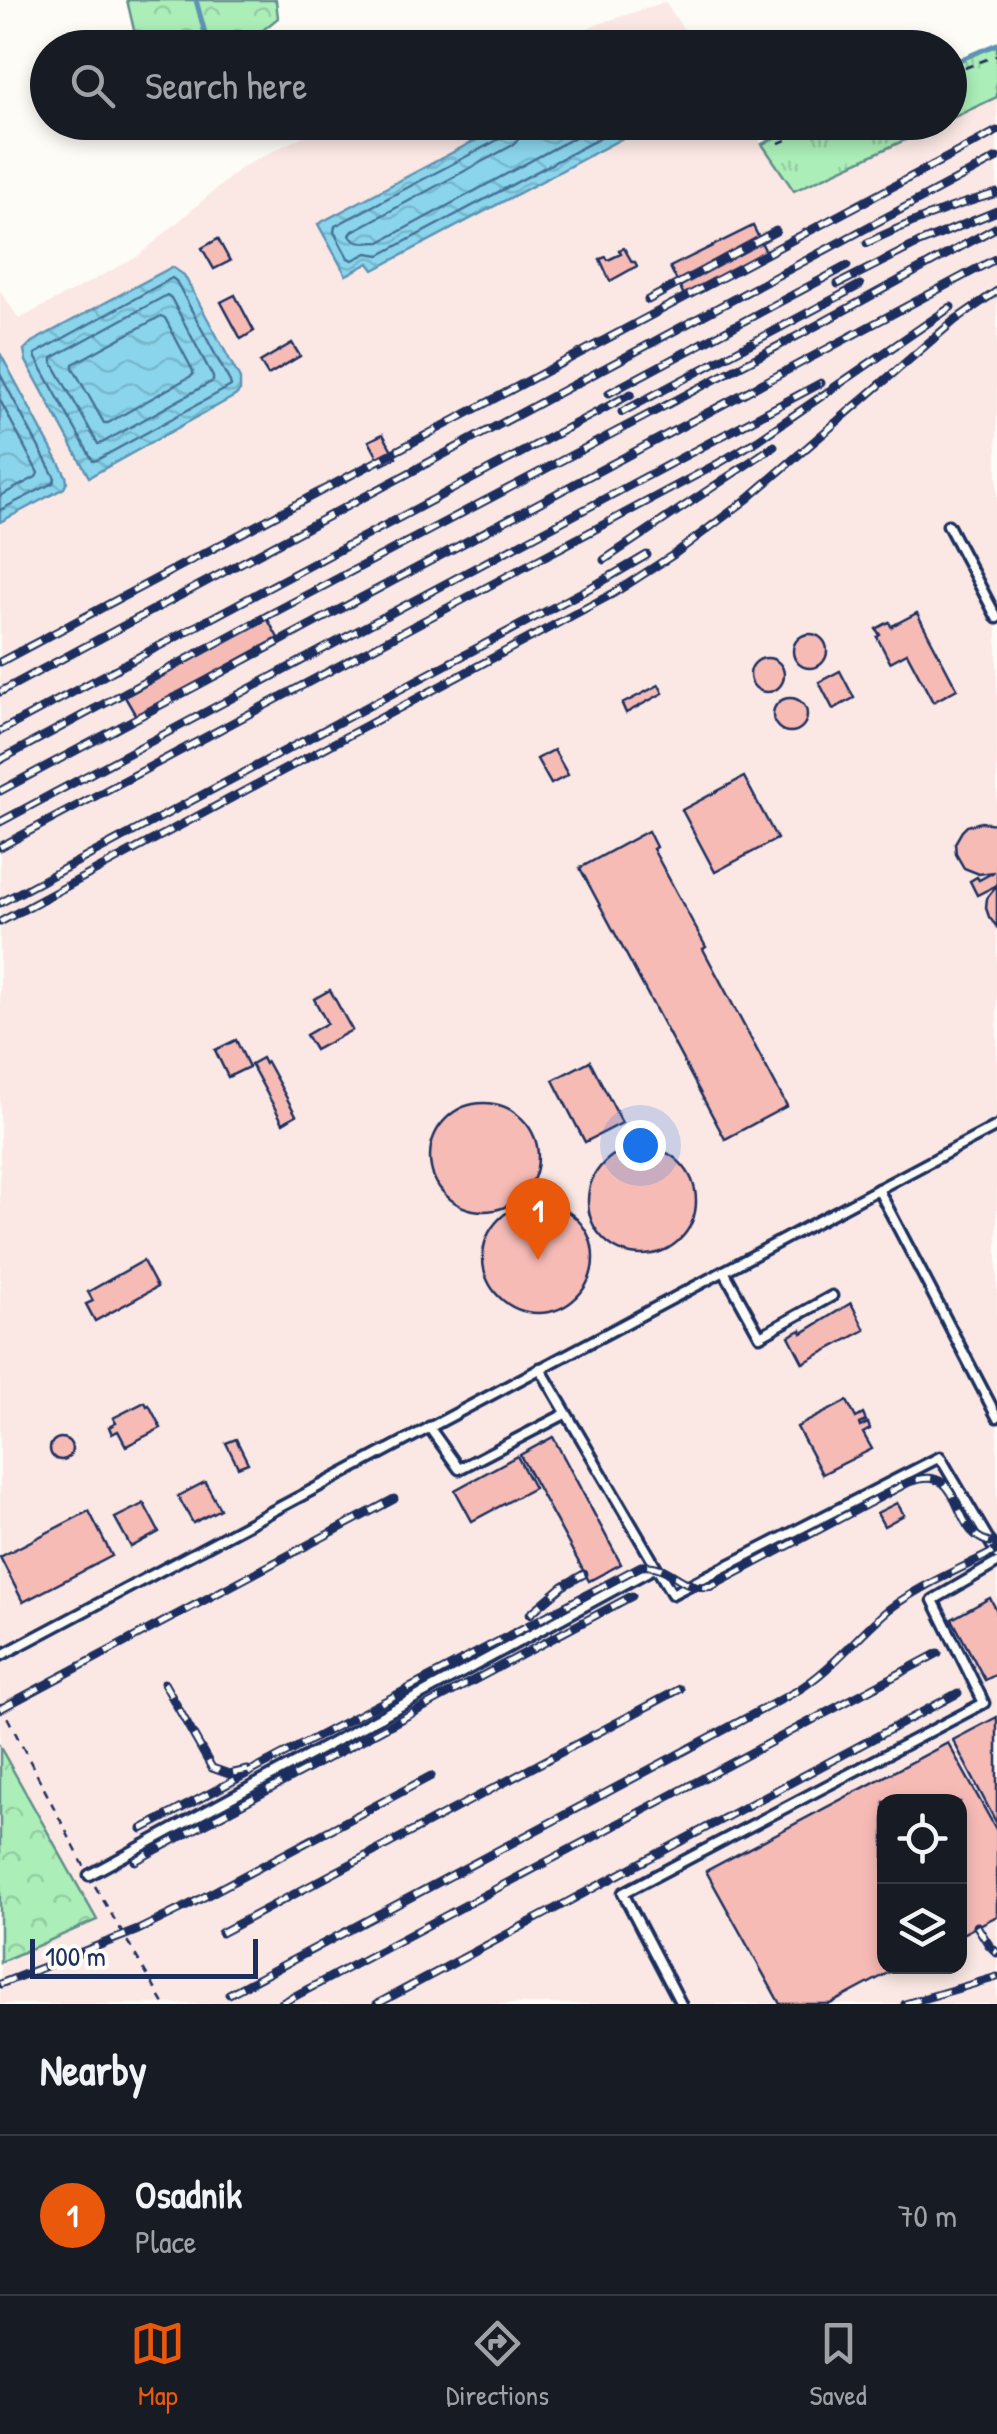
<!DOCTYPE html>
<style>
:root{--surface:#171b24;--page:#242831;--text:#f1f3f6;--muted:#9ea1a6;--line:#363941;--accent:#ea580c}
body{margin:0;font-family:"Patrick Hand",sans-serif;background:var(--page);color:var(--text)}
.controls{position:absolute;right:30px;bottom:30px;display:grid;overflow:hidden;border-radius:20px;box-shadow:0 5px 15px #0003}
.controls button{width:90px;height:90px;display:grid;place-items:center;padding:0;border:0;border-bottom:2px solid var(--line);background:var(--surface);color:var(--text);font:50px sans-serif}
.scale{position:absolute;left:30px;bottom:25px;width:228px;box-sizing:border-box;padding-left:10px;border:5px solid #1b2f5e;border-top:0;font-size:28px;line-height:35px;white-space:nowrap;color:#1b2f5e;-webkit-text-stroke:8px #fdfcf7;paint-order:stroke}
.you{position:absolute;left:640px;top:1145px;width:35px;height:35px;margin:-25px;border:8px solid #fff;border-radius:50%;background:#1a73e8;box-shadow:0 0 0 15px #1a73e833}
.badge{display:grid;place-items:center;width:65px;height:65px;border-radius:50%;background:var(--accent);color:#fff;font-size:32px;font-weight:700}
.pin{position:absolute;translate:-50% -82px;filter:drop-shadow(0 2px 5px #0008)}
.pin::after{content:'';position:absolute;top:52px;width:35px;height:30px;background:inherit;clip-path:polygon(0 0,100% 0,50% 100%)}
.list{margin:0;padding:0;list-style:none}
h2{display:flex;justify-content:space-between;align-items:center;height:130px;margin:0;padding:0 40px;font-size:42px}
h2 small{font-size:32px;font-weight:400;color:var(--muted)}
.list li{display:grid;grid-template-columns:65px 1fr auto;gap:30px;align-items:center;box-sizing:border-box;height:160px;padding:0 40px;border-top:2px solid var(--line)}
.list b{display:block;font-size:38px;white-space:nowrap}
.list p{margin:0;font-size:32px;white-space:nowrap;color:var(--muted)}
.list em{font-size:32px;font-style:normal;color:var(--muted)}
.icon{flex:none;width:55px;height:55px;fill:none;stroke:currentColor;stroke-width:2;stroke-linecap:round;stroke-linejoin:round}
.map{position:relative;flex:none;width:997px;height:2004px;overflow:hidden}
.search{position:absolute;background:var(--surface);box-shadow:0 5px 15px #0003;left:30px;right:30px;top:30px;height:110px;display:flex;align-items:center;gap:25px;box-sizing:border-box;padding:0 35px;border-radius:55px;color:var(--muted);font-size:38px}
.sheet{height:290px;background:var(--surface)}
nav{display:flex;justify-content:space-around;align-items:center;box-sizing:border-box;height:140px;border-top:2px solid var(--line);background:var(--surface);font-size:28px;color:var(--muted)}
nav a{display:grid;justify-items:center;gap:5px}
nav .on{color:var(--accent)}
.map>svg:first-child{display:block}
.built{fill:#fbe8e4;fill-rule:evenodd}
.grass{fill:url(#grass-tufts);stroke:#638e8b;stroke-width:2.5}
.forest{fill:url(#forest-crowns);stroke:#638e8b;stroke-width:2.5}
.water{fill:url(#water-waves);stroke:#5e93b3;stroke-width:2.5}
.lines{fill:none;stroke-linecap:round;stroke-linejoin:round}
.shore{stroke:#477196;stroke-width:2.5}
.stream{stroke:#5e93b3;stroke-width:5}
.building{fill:#f7bbb6;stroke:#1b2f5e;stroke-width:2.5}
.lane-casing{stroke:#1b2f5e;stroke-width:15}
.path{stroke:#1b2f5e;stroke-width:2.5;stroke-dasharray:8 8;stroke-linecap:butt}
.lane{stroke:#fdfcf7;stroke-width:8}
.rail-casing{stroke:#1b2f5e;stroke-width:9}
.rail{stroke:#fdfcf7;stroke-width:5;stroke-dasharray:15;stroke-linecap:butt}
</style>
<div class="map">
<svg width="997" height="2004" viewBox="0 0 997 2004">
<defs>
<pattern id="grass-tufts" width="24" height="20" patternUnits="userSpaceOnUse" patternTransform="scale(2.5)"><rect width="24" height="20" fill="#abeeb8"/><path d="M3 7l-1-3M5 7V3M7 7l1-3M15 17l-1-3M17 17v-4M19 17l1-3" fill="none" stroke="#93cca1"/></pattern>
<pattern id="forest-crowns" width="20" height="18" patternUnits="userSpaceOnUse" patternTransform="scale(2.5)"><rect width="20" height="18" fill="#abeeb8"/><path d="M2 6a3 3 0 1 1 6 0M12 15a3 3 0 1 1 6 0" fill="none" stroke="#93cca1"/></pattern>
<pattern id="water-waves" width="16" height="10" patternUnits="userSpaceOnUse" patternTransform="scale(2.5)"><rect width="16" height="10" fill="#8ad5eb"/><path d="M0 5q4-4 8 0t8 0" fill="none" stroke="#76b7cc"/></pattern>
</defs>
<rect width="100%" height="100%" fill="#fdfcf7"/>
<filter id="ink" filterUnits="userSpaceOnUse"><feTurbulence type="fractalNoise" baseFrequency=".01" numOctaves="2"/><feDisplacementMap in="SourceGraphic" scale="20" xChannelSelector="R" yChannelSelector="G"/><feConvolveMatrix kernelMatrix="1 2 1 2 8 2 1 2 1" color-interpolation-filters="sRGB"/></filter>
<g filter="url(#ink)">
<g class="built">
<path d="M665,2L696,47H530Z"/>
<path d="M997,97V2004H0V290L19,319L137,257L242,167L329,123H747L794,191L942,123L950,122V119ZM884,1802H960V1966H884Z"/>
</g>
<g class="grass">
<path d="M997,44V97L950,119V64Z"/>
<path d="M808,123V122L942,123L794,191L762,144Z"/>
</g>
<g class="forest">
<path d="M127,0H276L278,18L242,47H138Z"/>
<path d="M0,1747L97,1920L0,1962Z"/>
</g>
<g class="water">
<path d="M508,123H651L374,270L369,263L346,275L318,224Z"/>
<path d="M172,267L184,275L240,379V391L235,396L89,477L26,361L24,350L32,342Z"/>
<path d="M0,353L66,476L67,482L64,488L0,522Z"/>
</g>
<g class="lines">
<g class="shore">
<path d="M511,122L510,130L505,136L335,226L334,232L348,258L353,260L367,253L380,255L630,122"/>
<path d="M523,122L521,136L513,145L353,231L350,235C355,246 369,242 380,242L603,122"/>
<path d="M172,278L176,281L230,382L231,386L97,460L93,461L36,358L35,354Z"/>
<path d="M167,295L171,298L213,377V381L102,443L98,444L52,362V358Z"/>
<path d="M161,316L165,318L193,371V375L108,423H104L73,368V364Z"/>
<path d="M0,374L55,478L53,483L0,510"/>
<path d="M0,400L38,473L36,477L0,496"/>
</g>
<g class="stream">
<path d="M196,0L209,48"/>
<path d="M950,64L997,44"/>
<path d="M784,133L808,122"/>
</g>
</g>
<g class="building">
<path d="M753,226L768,256L685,297L670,267Z"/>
<path d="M218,239L230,261L214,269L202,248Z"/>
<path d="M624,248L632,262H635L637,266L610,281L600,259L606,257L608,260L610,259L621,254L619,250Z"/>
<path d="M235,295L254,331L241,339L221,302Z"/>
<path d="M292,343L300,356L268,375L260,362Z"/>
<path d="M383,434L396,458L382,465L369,441Z"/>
<path d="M917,613L957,689L933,702L907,653L890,662L877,637L880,635L876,629L889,622L892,628V626Z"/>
<path d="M267,618L278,638L136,716L125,697Z"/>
<circle cx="810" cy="651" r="17"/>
<circle cx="767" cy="675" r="17"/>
<path d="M840,671L854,698L833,709L819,682Z"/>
<path d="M659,685L663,693L626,713L622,704Z"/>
<circle cx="790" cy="715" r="17"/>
<path d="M554,750L568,775L551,784L537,759Z"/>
<path d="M744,777L777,839L715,872L682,810Z"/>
<path d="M981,822L997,824V885L977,895L970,881L977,877L979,880L994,872L979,874L964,868L956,854L955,843L962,831L967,826Z"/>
<path d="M648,831L656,847L653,849L706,947L703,949L787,1106L725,1139L580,868Z"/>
<path d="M997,886V927L989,917L986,908L987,898Z"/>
<path d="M330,990L352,1030L315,1050L306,1035L327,1023L314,999Z"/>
<path d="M236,1040L249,1067L228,1077L215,1050Z"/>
<path d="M262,1058L265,1064L267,1062L296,1115L283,1123L251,1064Z"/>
<path d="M590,1061L622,1123L585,1142L553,1080Z"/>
<circle cx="484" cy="1157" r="54"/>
<circle cx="642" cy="1201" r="54"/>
<circle cx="538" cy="1258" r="55"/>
<path d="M143,1261L157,1287L95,1321L86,1304L93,1301L88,1292Z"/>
<path d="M851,1303L865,1330L803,1363L789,1336L801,1330L802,1333Z"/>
<path d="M847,1401L856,1418L863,1414L866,1421L859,1424L860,1427L868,1423L870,1429L863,1433L872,1449L822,1474L797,1427Z"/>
<path d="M145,1402L147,1406L149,1405L161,1428L126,1446L118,1431L112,1434L109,1427L116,1423L113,1418Z"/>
<path d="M553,1437L621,1564L589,1581L520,1455Z"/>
<circle cx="61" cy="1449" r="11"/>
<path d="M236,1439L248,1463L238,1467L226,1443Z"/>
<path d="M517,1456L534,1488L472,1521L455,1490Z"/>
<path d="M205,1482L220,1509L193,1523L178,1496Z"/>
<path d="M143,1502L159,1532L131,1547L115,1518L143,1504Z"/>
<path d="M897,1503L904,1515L884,1526L877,1513Z"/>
<path d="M89,1511L112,1556L23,1602L0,1557Z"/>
<path d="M990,1598L997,1611V1674L985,1680L952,1619Z"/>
<path d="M997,1717V1824L953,1740Z"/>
<path d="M948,1743L997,1831V1916L960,1935V1802H884V1966H901L830,2004H780L706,1871Z"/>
</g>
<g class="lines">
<g class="lane-casing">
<g id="lane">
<path d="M948,525L997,618"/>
<path d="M878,1189L997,1417"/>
<path d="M724,1271L760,1336L832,1296"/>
<path d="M540,1368L672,1594L940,1457L997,1554"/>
<path d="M429,1427L459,1469L565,1414"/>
<path d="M0,1656L997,1126"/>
<path d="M89,1875L656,1567"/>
<path d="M681,2004L623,1893L984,1703L933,1600L997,1563"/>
</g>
</g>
<g class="path">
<path d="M950,74L997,55"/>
<path d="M779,143L830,122"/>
<path d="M0,1703L84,1866"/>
<path d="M95,1886L164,2004"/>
</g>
<use href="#lane" class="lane"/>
<g class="rail-casing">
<g id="rail">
<path d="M867,243C909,222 952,206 997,193"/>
<path d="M838,284L919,243L997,211"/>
<path d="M648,300L776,231"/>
<path d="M609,393L847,266"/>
<path d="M622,412L860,285"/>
<path d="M604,560L774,446"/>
<path d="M0,662L997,131"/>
<path d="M0,692L997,158"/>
<path d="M0,731L631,394"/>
<path d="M0,760L265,617L801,334L997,227"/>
<path d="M0,791L997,258"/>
<path d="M0,822L821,383"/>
<path d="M0,847L719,463L758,440L951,307"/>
<path d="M0,903L599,583L647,555"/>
<path d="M0,922L614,593L673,555L746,500L955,320L997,291"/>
<path d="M530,1614L563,1586L584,1574"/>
<path d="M164,1683L212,1768L229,1774L248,1770"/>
<path d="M0,1709L394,1499"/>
<path d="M142,1829L641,1566C671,1562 680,1592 712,1586L909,1482C970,1460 945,1540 997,1543"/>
<path d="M135,1861L632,1596"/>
<path d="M977,1926L989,1945L997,1953"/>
<path d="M221,1933L680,1689"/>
<path d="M0,1984L138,1930L187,1906L431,1776"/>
<path d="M229,1994L795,1692C832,1670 856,1637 888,1610C920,1585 961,1569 997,1550"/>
<path d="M282,2003L938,1653"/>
<path d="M377,2004L958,1693"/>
<path d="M905,2004L997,1977"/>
</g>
</g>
<use href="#rail" class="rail"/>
</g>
</g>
</svg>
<div class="controls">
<button><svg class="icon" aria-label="locate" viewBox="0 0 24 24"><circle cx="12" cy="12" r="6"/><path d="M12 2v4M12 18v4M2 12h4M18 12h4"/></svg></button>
<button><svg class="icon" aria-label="layers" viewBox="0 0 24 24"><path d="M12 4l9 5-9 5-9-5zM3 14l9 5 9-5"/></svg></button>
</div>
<div class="scale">100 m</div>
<div class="you"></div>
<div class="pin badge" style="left:538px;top:1260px">1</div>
<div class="search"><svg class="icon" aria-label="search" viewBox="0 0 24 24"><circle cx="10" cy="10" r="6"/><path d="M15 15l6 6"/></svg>Search here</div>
</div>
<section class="sheet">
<h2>Nearby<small></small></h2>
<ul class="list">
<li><span class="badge">1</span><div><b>Osadnik</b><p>Place</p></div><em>70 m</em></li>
</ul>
</section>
<nav>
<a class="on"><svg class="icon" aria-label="map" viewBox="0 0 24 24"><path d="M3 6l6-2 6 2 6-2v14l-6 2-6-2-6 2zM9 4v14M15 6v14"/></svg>Map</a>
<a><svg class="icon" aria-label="directions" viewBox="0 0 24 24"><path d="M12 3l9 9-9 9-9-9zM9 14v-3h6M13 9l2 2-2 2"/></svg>Directions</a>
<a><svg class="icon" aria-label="saved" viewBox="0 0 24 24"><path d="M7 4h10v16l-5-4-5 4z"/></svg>Saved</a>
</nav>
